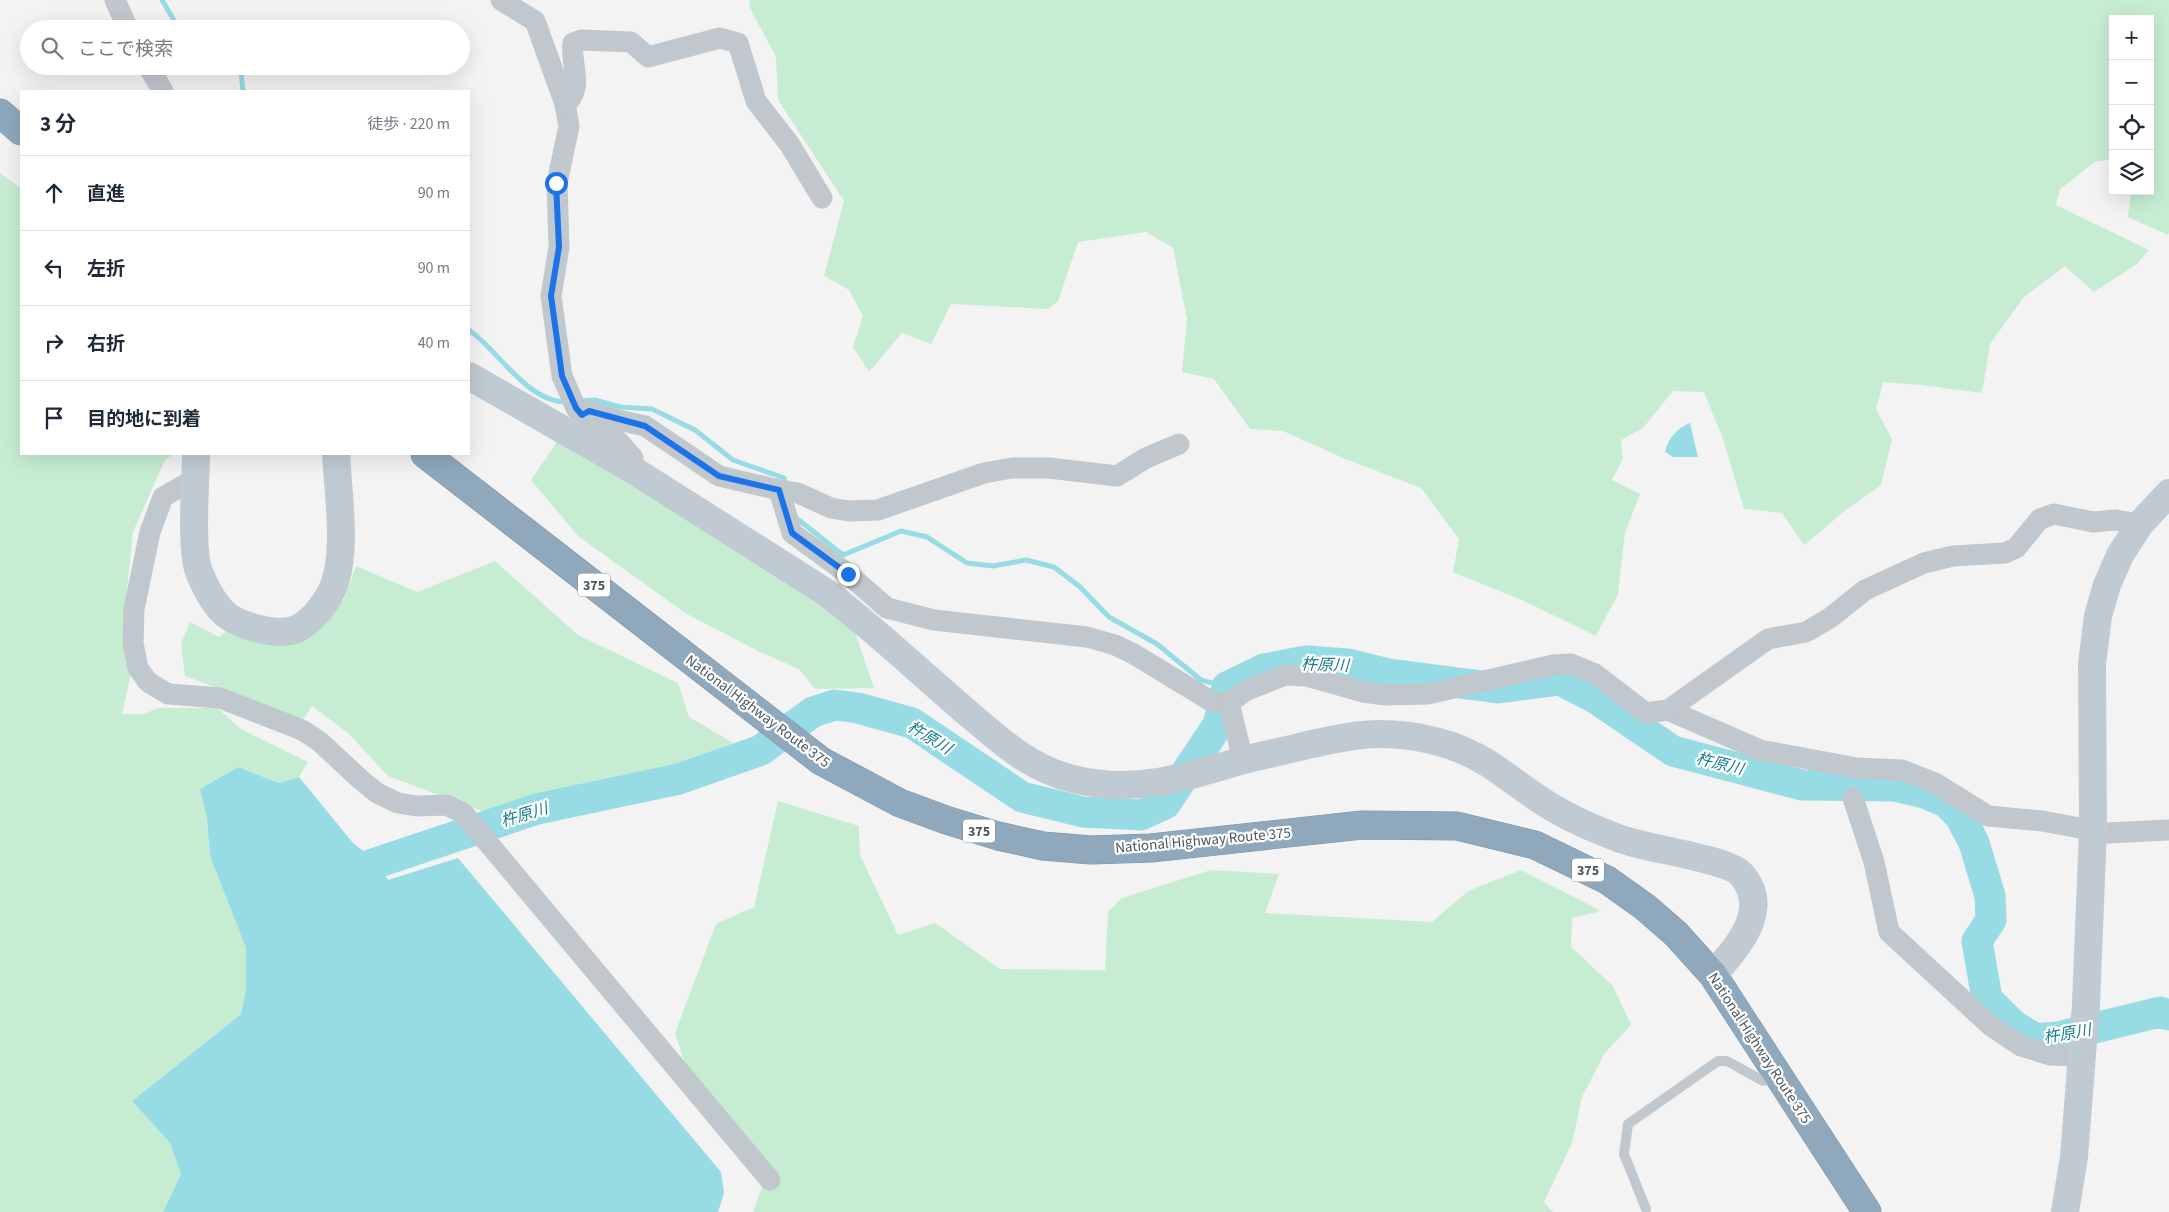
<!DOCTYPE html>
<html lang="ja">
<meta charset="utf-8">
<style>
:root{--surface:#fff;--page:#f6f6f7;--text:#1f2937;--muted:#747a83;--line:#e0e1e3}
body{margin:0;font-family:"Source Sans 3","Noto Sans JP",sans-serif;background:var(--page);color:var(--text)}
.controls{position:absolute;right:15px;top:15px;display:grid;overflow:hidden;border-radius:0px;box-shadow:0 5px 20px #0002}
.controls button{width:45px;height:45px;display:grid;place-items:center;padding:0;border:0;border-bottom:1px solid var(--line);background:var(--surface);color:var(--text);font:25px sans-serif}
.stop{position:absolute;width:15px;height:15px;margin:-11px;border:4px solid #1a73e8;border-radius:50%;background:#fff}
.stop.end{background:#1a73e8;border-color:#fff;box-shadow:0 1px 5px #0008}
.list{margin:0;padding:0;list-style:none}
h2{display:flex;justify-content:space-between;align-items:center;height:65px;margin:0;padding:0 20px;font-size:21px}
h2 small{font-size:16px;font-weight:400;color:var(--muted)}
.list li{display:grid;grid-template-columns:32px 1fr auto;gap:15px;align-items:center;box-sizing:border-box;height:75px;padding:0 20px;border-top:1px solid var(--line)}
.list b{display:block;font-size:19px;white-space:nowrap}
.list em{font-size:16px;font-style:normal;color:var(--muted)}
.icon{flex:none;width:28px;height:28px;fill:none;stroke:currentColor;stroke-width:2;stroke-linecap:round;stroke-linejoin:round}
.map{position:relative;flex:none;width:2169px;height:1212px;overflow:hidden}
.search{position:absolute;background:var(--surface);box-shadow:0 5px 20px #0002;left:20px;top:20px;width:450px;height:55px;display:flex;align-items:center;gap:12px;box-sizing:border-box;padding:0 18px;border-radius:28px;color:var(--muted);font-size:19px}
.panel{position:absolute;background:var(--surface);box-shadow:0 5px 20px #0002;left:20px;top:90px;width:450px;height:365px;border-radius:0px}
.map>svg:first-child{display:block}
.green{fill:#c6edd2}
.water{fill:#97dbe5}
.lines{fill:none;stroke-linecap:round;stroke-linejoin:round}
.stream{stroke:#97dbe5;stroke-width:5}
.river{stroke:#97dbe5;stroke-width:31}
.highway-casing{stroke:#7a94a8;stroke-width:29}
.lane{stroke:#c0c7cd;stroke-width:10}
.street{stroke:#c0c7cd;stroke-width:21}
.secondary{stroke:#c0cad2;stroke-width:28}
.highway{stroke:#8fa8bc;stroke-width:28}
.route{stroke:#1a73e8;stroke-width:6}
.labels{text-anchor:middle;stroke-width:4.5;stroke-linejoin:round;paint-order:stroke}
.shield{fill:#fff;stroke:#82898e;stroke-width:1}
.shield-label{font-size:14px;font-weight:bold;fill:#4c575e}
.street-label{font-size:15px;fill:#4c575e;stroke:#fff}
.water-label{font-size:16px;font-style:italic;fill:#197e8d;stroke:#fff}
</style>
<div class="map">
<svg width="2169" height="1212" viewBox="0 0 2169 1212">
<rect width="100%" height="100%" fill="#f4f3f3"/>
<g class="green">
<path d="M749,0H2169V232L2168,235L2128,217L2131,191H2150V19H2113V159L2095,162L2060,189L2056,205L2149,250L2137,264L2094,292L2065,266L2024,297L1990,344L1982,393L1921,385L1883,382L1876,409L1892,439L1881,485L1846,510L1804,545L1782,513L1744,509L1723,439L1704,392L1673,391L1643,428L1621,440L1623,459L1612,480L1640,494L1625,533L1618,594L1596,636L1524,601L1453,572L1459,539L1421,488L1343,458L1283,431L1250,429L1214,379L1182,372L1187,319L1173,248L1146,232L1078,242L1058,301L1048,309L951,304L931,344L902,333L869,372L853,347L863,316L849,290L824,276L844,201L778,100L776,57L750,8Z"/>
<path d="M0,173L21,188V454H173L165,460L133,532L126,599L131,674L122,714H144L158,708H217L241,729L308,762L299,777L279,783L238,767L200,789L207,819L210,856L246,948V989L241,1014L132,1101L170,1143L181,1174L163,1212H0Z"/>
<path d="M559,439L802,588L853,626L874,688L815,689L799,669L758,651L685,613L578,536L531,480Z"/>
<path d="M495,561L578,635L678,683L689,717L742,748L670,770L490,814L388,776L349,734L312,706L303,720L185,676L181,644L190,622L219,637L231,627L284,640L325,625L344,599L356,566L417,592Z"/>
<path d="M778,801L859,826L860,855L898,935L935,923L1000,969L1105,970L1108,912L1122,898L1211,870L1279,874L1265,913L1432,922L1468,891L1521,870L1601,911L1572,918L1571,947L1613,986L1631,1025L1604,1054L1582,1097L1572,1143L1544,1202L1553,1212H753L770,1165L687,1070L675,1033L716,924L754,907Z"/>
</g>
<g class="water">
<path d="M1690,423L1698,457H1673L1665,452C1667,440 1678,427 1690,423Z"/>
<path d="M238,767L279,783L299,777L353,843L378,862L388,880L458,858L721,1172L724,1193L718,1212H163L181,1174L170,1143L132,1101L241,1014L246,989V948L210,856L207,819L200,789Z"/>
</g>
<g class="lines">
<g class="stream">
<path d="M162,0L179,29"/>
<path d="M236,66L241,72L243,91"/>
<path d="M469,330C499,351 529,405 569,402"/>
<path d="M580,401L595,400L620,407L652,409L695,430L733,460L784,478L786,485"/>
<path d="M795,517L843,555L901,531L927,537L967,563L993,566L1026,560L1054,567L1079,586L1109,617L1157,644L1201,680L1227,687"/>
</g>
<path class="river" d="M367,866L537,809L679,779L761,750L813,712L835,705L858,708L912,723L1022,797L1083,812L1141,815L1165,804L1218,725L1227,687L1264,669L1306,661L1348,664L1389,674L1498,688L1560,680L1595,698L1673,751L1802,785L1894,786L1924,793L1946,802L1960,816L1974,843L1990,896L1991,920L1977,941L1987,999L2013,1025L2036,1039L2058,1037L2160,1012L2169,1015"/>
<g class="highway-casing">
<g id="highway">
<path d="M0,113L21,131"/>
<path d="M425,454L821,761L900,803L946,820L998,836L1043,846L1091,850L1151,848L1362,825L1457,826L1535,845L1607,880L1645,907L1676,934L1713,975L1867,1212"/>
</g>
</g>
<path class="lane" d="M1646,1209L1624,1154L1628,1124L1718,1061H1727L1763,1081L1776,1075"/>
<g class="street">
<path d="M115,0L128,29"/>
<path d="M501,0L535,21L565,104L569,126L557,183L559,247L551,296L562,376L576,408L588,424L619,442L633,458L630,468"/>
<path d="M148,66L163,91"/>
<path d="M565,104C585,89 570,64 573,43L581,40L631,42L648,57L720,38L738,43L756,101L790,145L822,198"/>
<path d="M581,415L589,411L614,419L645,426L719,476L779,490L798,493L831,508L849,511L878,510L984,473L1012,468H1049L1117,476L1146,458L1179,444"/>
<path d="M196,485H184L163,497L150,532L134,609L133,643L138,668L148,682L168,694L220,698L302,730L319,741L360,779L377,793L398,803L417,806L446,805L463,813L770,1180"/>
<path d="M779,490L792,533L848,574L887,608L934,620L1087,637L1115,645L1132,653L1211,701L1229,703"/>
<path d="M1668,710L1760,750L1857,768L1902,770L1935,783L1988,816L2042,821L2107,833L2169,830"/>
<path d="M1243,760L1229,703L1245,691L1285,675L1306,676L1363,692L1385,695L1428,694L1553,665L1571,664L1595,674L1646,713L1668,710L1768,639L1806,632L1830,618L1865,590L1924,563L1953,556L2005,553L2016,548L2040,519L2054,514L2093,522L2116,520L2140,524"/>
<path d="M1853,798L1874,862L1889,932L1991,1026L2021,1046L2050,1055L2082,1056"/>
</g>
<g class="secondary">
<path d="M469,376L630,468L824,591C873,627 917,670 963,709C997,738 1028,768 1073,779C1133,794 1183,778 1240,761C1262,755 1285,751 1307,745C1332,740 1355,734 1380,734C1418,734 1458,744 1489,764C1512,779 1532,796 1555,809C1575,821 1597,830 1618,838C1644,849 1728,858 1742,875C1772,911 1736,948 1713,975"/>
<path d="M196,454C196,482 190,547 199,572C204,584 212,601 222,611C236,626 278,637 297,629C312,621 325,605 332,590C348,555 338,492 336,454"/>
<path d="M2065,1212L2074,1157L2086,1004L2093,829L2092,664L2098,616L2107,585L2120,555L2140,524L2169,493"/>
</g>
<use href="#highway" class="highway"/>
</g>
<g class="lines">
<path class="route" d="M556,183L559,247L551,296L562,376L576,408L582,415L589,411L645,426L719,476L779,490L792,533L848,574"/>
</g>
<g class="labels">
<g class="shield">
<rect x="578" y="573.5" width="32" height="23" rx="4"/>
<rect x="963" y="819.5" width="32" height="23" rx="4"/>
<rect x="1572" y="858.5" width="32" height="23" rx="4"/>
</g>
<g class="shield-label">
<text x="594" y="590">375</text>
<text x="979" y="836">375</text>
<text x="1588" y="875">375</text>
</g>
<g class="street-label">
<text transform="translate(758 711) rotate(37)" y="5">National Highway Route 375</text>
<text transform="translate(1203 840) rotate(-5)" y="5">National Highway Route 375</text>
<text transform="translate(1760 1048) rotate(57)" y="5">National Highway Route 375</text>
</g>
<g class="water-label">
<text transform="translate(1325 664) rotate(2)" y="6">杵原川</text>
<text transform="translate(930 737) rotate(31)" y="6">杵原川</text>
<text transform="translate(1720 763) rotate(14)" y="6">杵原川</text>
<text transform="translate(524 814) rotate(-17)" y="6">杵原川</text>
<text transform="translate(2067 1033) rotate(-10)" y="6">杵原川</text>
</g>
</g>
</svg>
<div class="controls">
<button>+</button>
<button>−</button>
<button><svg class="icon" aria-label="locate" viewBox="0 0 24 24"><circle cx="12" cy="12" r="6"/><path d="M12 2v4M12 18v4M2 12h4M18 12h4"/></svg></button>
<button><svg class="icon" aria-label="layers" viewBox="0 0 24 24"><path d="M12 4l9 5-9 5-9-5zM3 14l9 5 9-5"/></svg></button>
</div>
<div class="stop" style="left:556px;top:183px"></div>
<div class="stop end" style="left:848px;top:574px"></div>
<div class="search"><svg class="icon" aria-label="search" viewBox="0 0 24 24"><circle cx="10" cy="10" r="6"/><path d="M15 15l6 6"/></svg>ここで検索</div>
<section class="panel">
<h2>3 分<small>徒歩 · 220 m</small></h2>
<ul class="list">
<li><svg class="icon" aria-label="ahead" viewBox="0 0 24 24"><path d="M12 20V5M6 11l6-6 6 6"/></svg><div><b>直進</b></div><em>90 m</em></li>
<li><svg class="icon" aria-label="left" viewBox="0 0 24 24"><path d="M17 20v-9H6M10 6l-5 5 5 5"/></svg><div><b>左折</b></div><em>90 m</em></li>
<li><svg class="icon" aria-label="right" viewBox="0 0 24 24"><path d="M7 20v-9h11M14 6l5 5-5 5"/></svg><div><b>右折</b></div><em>40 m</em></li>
<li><svg class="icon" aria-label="arrive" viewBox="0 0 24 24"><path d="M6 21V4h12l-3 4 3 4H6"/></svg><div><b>目的地に到着</b></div></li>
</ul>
</section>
</div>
